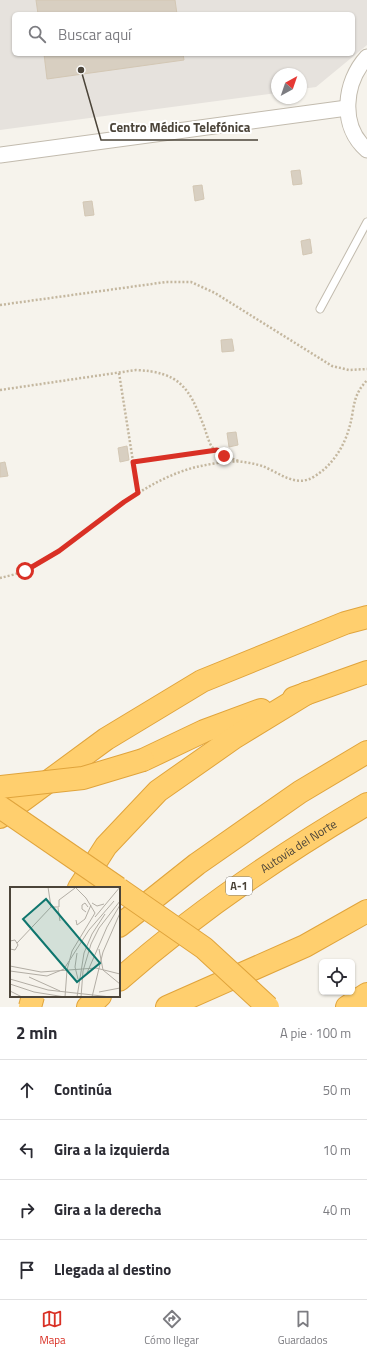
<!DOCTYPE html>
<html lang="es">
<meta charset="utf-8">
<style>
:root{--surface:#fff;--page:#f7f7f7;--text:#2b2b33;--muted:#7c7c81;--line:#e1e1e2;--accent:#d93025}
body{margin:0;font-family:"Titillium Web",sans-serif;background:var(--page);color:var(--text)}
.controls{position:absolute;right:12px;bottom:12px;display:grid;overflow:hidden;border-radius:6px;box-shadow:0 1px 3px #0004}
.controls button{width:36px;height:36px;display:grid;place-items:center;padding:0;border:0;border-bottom:1px solid var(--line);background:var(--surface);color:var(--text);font:20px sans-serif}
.compass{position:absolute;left:271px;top:68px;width:36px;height:36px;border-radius:50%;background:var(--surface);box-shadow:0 1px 3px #0004;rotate:40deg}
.stop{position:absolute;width:12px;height:12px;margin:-9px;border:3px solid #d93025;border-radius:50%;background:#fff}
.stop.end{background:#d93025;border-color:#fff;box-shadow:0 1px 4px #0008}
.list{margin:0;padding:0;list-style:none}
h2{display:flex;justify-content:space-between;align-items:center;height:52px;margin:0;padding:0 16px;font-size:17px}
h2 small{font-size:13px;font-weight:400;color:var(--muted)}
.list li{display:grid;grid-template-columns:26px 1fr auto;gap:12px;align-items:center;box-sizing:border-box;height:60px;padding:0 16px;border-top:1px solid var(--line)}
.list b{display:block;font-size:15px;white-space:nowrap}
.list em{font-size:13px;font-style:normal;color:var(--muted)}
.icon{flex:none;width:22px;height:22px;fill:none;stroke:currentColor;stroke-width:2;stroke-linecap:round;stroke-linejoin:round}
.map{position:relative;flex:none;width:367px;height:1007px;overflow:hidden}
.search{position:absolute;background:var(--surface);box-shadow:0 1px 3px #0004;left:12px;right:12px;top:12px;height:44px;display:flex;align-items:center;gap:10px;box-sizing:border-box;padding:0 14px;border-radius:6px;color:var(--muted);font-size:15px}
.sheet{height:292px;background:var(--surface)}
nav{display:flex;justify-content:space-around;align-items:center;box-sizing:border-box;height:56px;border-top:1px solid var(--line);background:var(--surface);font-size:11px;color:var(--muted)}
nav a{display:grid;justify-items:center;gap:2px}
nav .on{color:var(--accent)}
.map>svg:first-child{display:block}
.industrial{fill:#e6e2dd;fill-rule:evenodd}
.building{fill:#d8cfc1;stroke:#d3c7b4}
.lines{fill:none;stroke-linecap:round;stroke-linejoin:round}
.service-casing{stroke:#c2bbae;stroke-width:9}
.minor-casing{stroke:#c2bbae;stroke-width:17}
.motorway-casing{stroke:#e0a43c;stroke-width:24}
.path{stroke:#c4b79f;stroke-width:2.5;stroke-dasharray:2 2;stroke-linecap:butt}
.service{stroke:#fff;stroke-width:7}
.minor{stroke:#fff;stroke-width:15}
.motorway{stroke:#ffcf6e;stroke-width:22}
.motorway-bridge-casing{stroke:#e0a43c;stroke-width:24;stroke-linecap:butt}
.motorway-bridge{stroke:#ffcf6e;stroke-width:22}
.route{stroke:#d93025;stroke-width:5}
.labels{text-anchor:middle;stroke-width:4;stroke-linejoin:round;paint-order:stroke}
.shield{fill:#fff;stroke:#817c74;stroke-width:1}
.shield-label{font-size:11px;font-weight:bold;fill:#4b4439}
.street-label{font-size:12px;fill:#4b4439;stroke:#fff}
.inset-road{fill:none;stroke:#b2ada4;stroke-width:1}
.view{fill:#0f766e;fill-opacity:0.15;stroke:#0f766e;stroke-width:2}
.inset-edge{fill:none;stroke:#4b4439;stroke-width:2}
.leader{fill:none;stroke:#4b4439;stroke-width:1.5}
.callout-dot{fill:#4b4439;stroke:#fff;stroke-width:1.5}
.callout-label{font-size:13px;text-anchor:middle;font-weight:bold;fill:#4b4439;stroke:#fff;stroke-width:4;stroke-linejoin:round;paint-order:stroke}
</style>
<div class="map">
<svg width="367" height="1007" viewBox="0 0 367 1007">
<rect width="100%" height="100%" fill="#f6f3ec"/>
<path class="industrial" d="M0,0H367V45L316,87L301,89V74H277V93L0,130ZM14,14H353V54H14Z"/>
<g class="building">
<path d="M36,0H175L177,14H38Z"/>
<path d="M44,54H183L184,60L47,79Z"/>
<path d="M300,170L302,184L293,185L291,171Z"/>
<path d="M202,185L204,199L195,201L193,186Z"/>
<path d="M92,201L94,215L85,216L83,202Z"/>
<path d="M310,239L312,253L303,255L301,241Z"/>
<path d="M232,339L234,351L222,352L221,340Z"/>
<path d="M236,432L238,445L229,447L227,433Z"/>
<path d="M127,446L129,460L120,462L118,448Z"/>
<path d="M5,462L8,476L0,477V463Z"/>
</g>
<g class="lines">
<g class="service-casing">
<path id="service" d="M320,309L367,222"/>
</g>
<g class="minor-casing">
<g id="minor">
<path d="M367,57C344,82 339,126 367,150"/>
<path d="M0,155L347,108"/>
</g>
</g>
<g class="motorway-casing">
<g id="motorway">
<path d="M294,698L367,672"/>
<path d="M143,760L204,731L261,710"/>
<path d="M0,817L106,739L202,681L345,623L367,617"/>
<path d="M79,888L106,846L158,791L235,737L307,693"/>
<path d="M119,926L197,864L300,792L367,752"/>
<path id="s1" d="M119,980C195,913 280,855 367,804"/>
<path d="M88,1007L100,996"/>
<path d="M167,1007L305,946L367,911"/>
<path d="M347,1007L367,994"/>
</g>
</g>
<g class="path">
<path d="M0,305L166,282H191L215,293L332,366L349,370L367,369"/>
<path d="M119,373L138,493"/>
<path d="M0,390L136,370C179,372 189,387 203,424C206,431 208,441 212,447C220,455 229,458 239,461"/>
<path d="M133,462L217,450"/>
<path d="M0,578C8,576 18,574 26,570C85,540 130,484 196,467C211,464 228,460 244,462C250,463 256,464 262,466C279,472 296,489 315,476C333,465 345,445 350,425C353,415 353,402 358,393C360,388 364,384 367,380"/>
</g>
<use href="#service" class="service"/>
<use href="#minor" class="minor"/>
<use href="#motorway" class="motorway"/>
<g class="motorway-bridge-casing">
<g id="motorway-bridge">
<path d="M0,787L83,778L143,760"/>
<path d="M0,807L118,888"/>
<path d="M119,889L204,948L268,1007"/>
<path d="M30,1007L33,996"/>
</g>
</g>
<use href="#motorway-bridge" class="motorway-bridge"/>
</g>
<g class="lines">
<path class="route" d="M25,571L59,551L124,502L138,493L133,462L217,450L224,456"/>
</g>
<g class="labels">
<rect class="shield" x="226" y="877" width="26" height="18" rx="3"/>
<g class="shield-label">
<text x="239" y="890">A-1</text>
</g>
<g class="street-label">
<text dy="4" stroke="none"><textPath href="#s1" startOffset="224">Autovía del Norte</textPath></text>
</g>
</g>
<g transform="translate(10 887)">
<rect width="110" height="110" fill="#f6f3ec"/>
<path class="inset-road" d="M38,0L41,20M66,1L76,11M49,13L65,1M82,16L87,19L94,17M41,20H49V13M48,21L50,34M76,25L72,22V18L75,16L78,20M85,30L110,0M66,33L67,38L75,32L81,18M0,54L5,53L8,58L5,63L0,62M7,56L41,20M89,62L93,83L110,97M67,66L65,80L68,92M0,79L31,85L86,81L110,87M0,84L37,89L54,82L79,43L104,14M77,86L97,40L110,18M19,90L50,104M0,92L38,103L101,110M0,97L24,105L55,110M0,104L12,110M89,105L110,101M55,110L57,83L62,64L85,26L76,11M67,110L74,66L82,47L95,27M71,110L73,84L81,57L89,41L110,14M82,110L93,65L110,26"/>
<path class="view" d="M36,12L90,76L67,95L13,32Z"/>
<rect width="110" height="110" class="inset-edge"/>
</g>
<path class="leader" d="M81 70L101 140H258"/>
<circle class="callout-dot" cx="81" cy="70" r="4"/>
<g class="callout-label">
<text x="180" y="132">Centro Médico Telefónica</text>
</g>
</svg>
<div class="controls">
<button><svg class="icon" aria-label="locate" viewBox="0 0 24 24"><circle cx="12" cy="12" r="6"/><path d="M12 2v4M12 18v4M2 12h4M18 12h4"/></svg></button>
</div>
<svg class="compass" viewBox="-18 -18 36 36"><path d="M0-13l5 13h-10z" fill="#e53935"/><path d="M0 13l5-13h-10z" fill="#7c7c81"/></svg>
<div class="stop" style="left:25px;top:571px"></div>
<div class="stop end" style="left:224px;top:456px"></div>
<div class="search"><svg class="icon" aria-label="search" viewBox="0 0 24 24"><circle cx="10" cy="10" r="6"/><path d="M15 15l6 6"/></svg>Buscar aquí</div>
</div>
<section class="sheet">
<h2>2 min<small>A pie · 100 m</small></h2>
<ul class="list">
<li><svg class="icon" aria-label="ahead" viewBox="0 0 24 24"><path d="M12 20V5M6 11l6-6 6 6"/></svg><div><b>Continúa</b></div><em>50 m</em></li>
<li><svg class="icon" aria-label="left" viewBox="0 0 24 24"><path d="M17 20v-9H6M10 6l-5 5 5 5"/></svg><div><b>Gira a la izquierda</b></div><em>10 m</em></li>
<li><svg class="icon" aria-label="right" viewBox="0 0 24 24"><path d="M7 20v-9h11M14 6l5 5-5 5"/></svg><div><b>Gira a la derecha</b></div><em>40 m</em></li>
<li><svg class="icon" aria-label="arrive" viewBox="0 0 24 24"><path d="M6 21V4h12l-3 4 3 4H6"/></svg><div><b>Llegada al destino</b></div></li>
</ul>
</section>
<nav>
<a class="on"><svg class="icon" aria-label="map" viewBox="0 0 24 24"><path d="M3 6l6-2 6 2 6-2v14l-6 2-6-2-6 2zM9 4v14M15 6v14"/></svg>Mapa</a>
<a><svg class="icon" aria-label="directions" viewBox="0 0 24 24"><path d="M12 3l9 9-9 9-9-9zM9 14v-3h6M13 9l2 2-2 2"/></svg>Cómo llegar</a>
<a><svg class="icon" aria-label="saved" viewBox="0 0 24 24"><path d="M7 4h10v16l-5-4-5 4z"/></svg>Guardados</a>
</nav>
